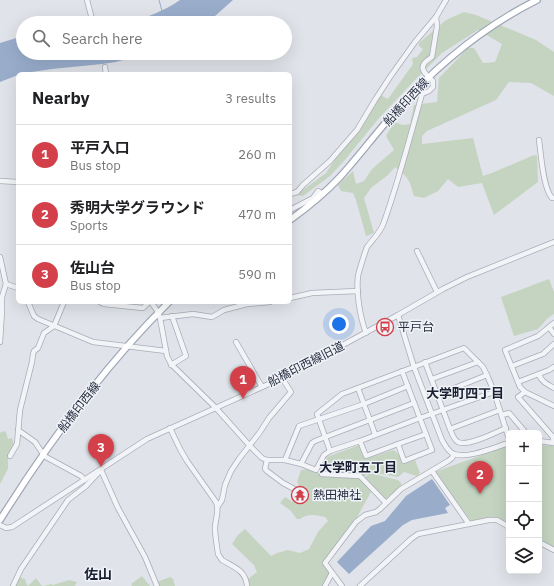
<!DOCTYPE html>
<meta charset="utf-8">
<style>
:root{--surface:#fff;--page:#f6f6f6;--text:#202124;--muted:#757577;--line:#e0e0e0;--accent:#d34049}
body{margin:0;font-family:"IBM Plex Sans","Noto Sans JP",sans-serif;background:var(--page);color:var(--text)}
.controls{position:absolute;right:12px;bottom:12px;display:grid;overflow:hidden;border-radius:6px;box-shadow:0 4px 16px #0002}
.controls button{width:36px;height:36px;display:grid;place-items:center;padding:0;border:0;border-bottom:1px solid var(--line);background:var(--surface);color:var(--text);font:20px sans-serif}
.you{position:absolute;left:339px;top:324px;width:14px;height:14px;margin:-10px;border:3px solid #fff;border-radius:50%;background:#1a73e8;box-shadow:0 0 0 6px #1a73e833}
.badge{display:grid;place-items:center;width:26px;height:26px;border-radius:50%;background:var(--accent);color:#fff;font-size:13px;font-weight:700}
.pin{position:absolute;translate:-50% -33px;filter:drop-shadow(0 1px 2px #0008)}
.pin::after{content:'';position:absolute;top:21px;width:14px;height:12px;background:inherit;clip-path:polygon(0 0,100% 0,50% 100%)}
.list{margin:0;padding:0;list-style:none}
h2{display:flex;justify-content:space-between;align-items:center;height:52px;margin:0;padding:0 16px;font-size:17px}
h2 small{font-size:13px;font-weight:400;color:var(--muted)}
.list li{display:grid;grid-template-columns:26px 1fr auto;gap:12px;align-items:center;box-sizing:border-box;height:60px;padding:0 16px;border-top:1px solid var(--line)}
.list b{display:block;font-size:15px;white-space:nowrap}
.list p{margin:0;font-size:13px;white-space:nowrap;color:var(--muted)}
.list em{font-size:13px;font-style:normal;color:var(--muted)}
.icon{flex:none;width:22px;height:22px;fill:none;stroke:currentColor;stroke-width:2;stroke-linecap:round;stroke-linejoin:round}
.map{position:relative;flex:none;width:554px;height:586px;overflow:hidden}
.search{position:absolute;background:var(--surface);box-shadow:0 4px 16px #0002;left:16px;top:16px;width:276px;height:44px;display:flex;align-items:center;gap:10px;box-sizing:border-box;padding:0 14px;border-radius:22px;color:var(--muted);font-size:15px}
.panel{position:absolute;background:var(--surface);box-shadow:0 4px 16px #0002;left:16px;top:72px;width:276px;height:232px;border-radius:6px}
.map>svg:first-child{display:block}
.green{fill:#c4d4c1}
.water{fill:#99adcb}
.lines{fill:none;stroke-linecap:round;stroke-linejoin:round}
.stream{stroke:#99adcb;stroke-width:1}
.minor-casing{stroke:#a9adb7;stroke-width:6}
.major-casing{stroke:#9fa6b6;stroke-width:8}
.minor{stroke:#f3f4f8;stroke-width:4.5}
.major{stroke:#fff;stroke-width:5.5}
.labels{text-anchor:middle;stroke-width:3;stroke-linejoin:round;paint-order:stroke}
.street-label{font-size:12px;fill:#282f41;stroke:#eff2f7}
.poi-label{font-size:12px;fill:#282f41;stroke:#eff2f7;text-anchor:start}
.neighbourhood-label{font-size:13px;font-weight:bold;fill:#1a2032;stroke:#eff2f7}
.quarter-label{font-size:14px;font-weight:bold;fill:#1a2032;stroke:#eff2f7}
</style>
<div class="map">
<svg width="554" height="586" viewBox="0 0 554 586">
<rect width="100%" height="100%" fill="#e0e3e9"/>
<g class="green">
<path d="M464,12L476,15L536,40L554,52V96L531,83L509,82L496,100L427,131L422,136V144L473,138L483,176L492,173L534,155L537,156L538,182L494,215L482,183L458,187L448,179L438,191L424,198L414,196C410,181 408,176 395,167L388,175L371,188L364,198L374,233L366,236L356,200L353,193L341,191L338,185L353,171L356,184L364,181L372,169L394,150L386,136L394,122L403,125L410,124L414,105L437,102L439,78L468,48H474L483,63L495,62L502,44L478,30L442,53L412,83L379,118L344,161L330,176L303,196L296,195L326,173L380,95L388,99L413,64L412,60L413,58L417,57L423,49L419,46V43L446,20Z"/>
<path d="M549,279L554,292V314L548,318L538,329L514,336L501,297Z"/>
<path d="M3,431L6,432L8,439L12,438L14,446L8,456V469L0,484V433Z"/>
<path d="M359,445L366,459L390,451L394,450L399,455L403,464L415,460L420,473L417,476L404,472L398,477L369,472L364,477L373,488L354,523L323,564L330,573L322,586H248L247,580L257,572L254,565L232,544L237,536L245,529L271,556L277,553L288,550L300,553L309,549L318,532L328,521L325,517C317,515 308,513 300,519H297L290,510L280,503L285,497L293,502L301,489L297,482L301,470L308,469L319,473L327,457Z"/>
<path d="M509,445V524L495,517L471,521L435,472Z"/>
<path d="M539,445L554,446V547L539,539Z"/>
<path d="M369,473L398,480L401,483V486L386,499L365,478Z"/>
<path d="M142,576L150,586H132L131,584Z"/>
<path d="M18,577L25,579L26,583L28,586L36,578L42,586H14Z"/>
<path d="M170,577L173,579L175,586H160L157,582Z"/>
<path d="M69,580L77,582L75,586H44L51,584L53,585Z"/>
</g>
<g class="water">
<path d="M180,0H233L215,16L205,23H129C147,17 164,11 180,0Z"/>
<path d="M23,36V53H145L137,56L116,62L102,64L52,69L18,74V75L0,82V43Z"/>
<path d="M432,479L450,505L445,508L448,513L412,520L403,525L349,574L337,562L371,526L385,521L406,496Z"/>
</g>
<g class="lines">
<path class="stream" d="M159,0L162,11"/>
<g class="minor-casing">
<g id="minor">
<path d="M87,0L93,23"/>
<path d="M105,67L106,74"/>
<path d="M539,140C541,154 543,188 552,198H554"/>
<path d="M0,181L18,182"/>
<path d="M290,194L297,192L303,185L330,161L350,138L357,130L375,100L390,77L415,42L436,17L446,0"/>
<path d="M290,210L313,198L318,191L320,192L323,194"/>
<path d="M417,251L437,292"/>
<path d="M0,257L6,284L2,297V310L0,342"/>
<path d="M6,284L18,288"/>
<path d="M290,298L312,293L358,291"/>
<path d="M28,302L34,316L38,319L93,342L166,351"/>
<path d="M100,302L104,304L143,308L149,302"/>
<path d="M151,302L158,312L160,318L167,356L171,364L216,408L250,446L262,458L267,460H285L301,464L316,470L324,455L330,451L360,441L420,418L494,392"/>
<path d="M398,315L414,367L442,440C445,445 448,452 454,454C468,459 495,447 509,443"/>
<path d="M160,318L193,314L212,317L224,310L247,304L270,302"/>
<path d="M554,323L538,336L505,350L520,387L525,392L554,406"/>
<path d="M549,327L554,334"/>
<path d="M366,333C360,317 356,293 358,276C359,271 365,252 367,247C373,239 381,232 384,222C399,180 410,137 422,94L429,91L433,87V81C429,77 419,70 424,64C425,61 429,59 432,57L437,26L436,17"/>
<path d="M236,342L262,387"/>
<path d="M425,362L450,429C452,434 454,440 458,442C467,447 497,432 506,428"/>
<path d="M171,365L186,356L172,316"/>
<path d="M512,366L543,354L554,344"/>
<path d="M539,375C542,382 547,384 554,388"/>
<path d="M432,379L478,362"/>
<path d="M518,382L549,370L554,367"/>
<path d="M358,388L375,434"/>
<path d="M525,392L518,397L553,437V443"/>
<path d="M437,395L487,375"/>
<path d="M502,415L509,413L526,433"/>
<path d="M170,428L180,449L187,461L216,502C220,511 215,519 215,528C215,536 217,546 218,554L222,560C233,567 246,570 247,586"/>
<path d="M450,429L500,410"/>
<path d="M18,430L35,442L43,454L46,457L81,476L85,480"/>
<path d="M360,441L366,456L398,444L404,461L432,450L402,371"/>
<path d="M539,441L554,443"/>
<path d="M398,444L426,434"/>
<path d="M330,451L317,414L342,394L464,348L483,367L487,375L494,392L509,439"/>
<path d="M10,456L17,444L20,410L32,362L33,354L34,351L38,348L44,333L54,326L64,302"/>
<path d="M267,460L265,469L267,471L283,483L298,491"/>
<path d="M285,460L299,426L364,404L408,386"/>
<path d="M301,464L312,443L315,441L414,403"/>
<path d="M432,471L469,524"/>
<path d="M322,474L360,476L386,503"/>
<path d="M218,506L222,500L225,485L231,471L239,459L260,432L269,418L291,392L282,378"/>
<path d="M0,525L6,528L12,527L147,439L282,378L398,315L443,289L467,277L554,242"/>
<path d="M539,542L554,550"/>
<path d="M13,586L21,569L68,500L86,486L101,470L118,508L145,557L157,586"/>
<path d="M325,586L332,573"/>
<path d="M342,586L325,563L356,522L365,515L376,512L380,509L401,489L448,461L452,458L454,454"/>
<path d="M360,586L411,539L418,534L489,520H497L509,527"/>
</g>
</g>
<g class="major-casing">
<g id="major">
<path d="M290,220C308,207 325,193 340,177C359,156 376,133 395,112C436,66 481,28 537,0"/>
<path d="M0,520C49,442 103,367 169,302"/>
</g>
</g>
<use href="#minor" class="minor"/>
<use href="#major" class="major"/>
</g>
<defs>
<g id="bus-ring" transform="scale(0.9)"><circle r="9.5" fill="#eff2f7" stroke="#d34049" stroke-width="1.5"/><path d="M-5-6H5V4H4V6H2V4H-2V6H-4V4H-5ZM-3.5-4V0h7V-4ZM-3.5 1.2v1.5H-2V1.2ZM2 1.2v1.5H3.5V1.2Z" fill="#d34049"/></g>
<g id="temple-ring" transform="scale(0.9)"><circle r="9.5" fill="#eff2f7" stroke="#d34049" stroke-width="1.5"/><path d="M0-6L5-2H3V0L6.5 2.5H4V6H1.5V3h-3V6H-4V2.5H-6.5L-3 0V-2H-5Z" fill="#d34049"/></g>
</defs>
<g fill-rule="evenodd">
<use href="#bus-ring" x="385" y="327"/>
<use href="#temple-ring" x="300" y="495"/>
</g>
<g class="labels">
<g class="street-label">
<text transform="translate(406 102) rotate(-47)" y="4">船橋印西線</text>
<text transform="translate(306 364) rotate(-27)" y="4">船橋印西線旧道</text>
<text transform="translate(79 407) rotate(-52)" y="4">船橋印西線</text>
</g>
<g class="poi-label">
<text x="398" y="331">平戸台</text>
<text x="313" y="499">熱田神社</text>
</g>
<g class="neighbourhood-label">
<text x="465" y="398">大学町四丁目</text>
<text x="358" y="472">大学町五丁目</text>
</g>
<g class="quarter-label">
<text x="98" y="579">佐山</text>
</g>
</g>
</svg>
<div class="controls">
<button>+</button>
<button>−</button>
<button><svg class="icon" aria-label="locate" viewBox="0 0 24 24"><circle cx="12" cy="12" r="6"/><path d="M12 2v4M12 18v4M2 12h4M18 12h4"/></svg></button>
<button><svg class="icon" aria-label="layers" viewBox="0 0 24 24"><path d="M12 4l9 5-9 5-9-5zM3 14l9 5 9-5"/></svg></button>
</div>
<div class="you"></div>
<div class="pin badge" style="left:243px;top:399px">1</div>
<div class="pin badge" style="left:480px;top:494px">2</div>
<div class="pin badge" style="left:101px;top:467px">3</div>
<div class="search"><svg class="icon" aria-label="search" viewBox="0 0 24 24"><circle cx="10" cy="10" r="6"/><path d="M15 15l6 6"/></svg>Search here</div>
<section class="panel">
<h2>Nearby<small>3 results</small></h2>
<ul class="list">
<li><span class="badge">1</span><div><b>平戸入口</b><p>Bus stop</p></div><em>260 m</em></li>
<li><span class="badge">2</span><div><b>秀明大学グラウンド</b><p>Sports</p></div><em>470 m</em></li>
<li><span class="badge">3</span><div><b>佐山台</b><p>Bus stop</p></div><em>590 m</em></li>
</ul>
</section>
</div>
